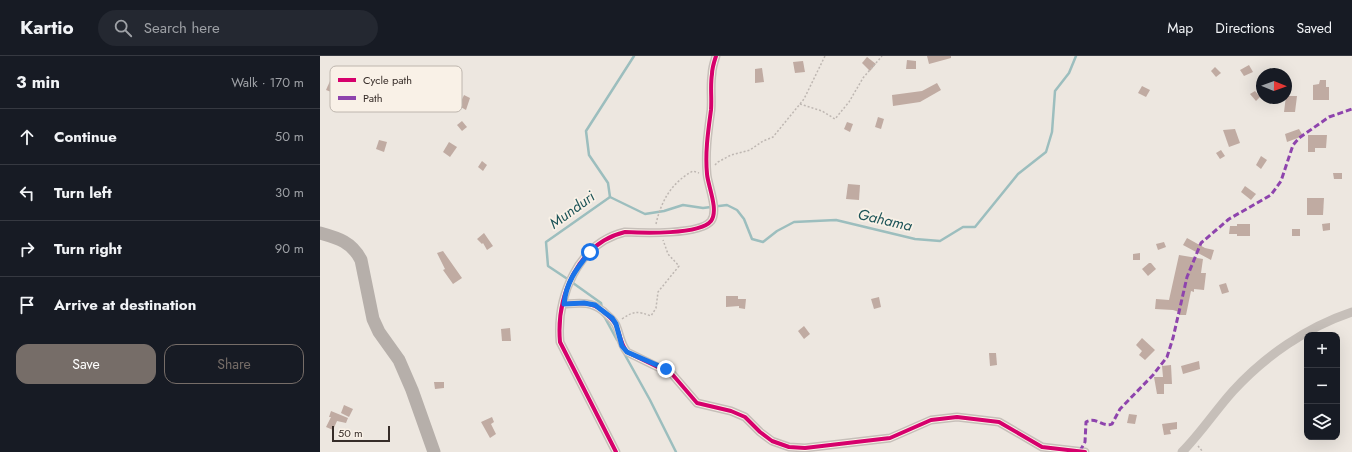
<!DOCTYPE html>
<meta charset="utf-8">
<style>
:root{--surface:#171b24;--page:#242831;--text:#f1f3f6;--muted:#9ea1a6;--line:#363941;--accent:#766d68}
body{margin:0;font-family:Jost,sans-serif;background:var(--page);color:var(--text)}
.controls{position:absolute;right:12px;bottom:12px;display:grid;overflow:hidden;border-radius:8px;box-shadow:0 4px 16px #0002}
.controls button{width:36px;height:36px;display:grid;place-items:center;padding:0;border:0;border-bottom:1px solid var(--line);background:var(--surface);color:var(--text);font:20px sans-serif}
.compass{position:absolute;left:936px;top:12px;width:36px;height:36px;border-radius:50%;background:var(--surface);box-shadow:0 4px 16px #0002;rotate:91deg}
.scale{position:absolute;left:12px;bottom:10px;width:58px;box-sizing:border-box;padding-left:4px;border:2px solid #362c28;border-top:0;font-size:11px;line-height:14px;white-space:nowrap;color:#362c28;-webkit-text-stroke:3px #f9f1e7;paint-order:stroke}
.stop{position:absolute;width:12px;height:12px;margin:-9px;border:3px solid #1a73e8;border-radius:50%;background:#fff}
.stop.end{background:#1a73e8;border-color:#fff;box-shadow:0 1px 4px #0008}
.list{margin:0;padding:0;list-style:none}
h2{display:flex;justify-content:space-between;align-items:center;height:52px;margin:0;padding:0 16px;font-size:17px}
h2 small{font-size:13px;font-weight:400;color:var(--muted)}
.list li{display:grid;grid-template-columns:26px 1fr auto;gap:12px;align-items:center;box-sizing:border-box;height:56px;padding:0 16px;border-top:1px solid var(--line)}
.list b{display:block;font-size:15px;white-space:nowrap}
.list em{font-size:13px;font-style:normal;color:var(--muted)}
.actions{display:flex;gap:8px;padding:12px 16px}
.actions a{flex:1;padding:9px 0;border:1px solid var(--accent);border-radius:12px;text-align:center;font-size:14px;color:var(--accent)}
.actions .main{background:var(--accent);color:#fff}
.icon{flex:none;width:22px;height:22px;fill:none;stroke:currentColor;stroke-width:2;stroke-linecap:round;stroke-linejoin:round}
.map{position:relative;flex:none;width:1032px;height:396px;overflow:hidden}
header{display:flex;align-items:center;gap:24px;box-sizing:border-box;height:56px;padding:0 20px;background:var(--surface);border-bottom:1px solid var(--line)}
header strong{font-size:19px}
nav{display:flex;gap:22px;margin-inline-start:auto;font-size:14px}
.search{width:280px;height:36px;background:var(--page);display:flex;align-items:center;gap:10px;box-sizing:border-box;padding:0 14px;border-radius:22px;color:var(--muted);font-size:15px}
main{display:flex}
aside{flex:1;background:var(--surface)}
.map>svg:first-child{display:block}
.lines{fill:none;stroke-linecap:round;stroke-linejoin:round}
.stream{stroke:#9cbebe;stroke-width:2.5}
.building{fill:#c0aba2}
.path{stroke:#beb7b2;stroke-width:1.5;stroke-dasharray:2 2;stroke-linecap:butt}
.street{stroke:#c6bfb9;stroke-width:9}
.secondary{stroke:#b6afaa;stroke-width:13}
.quiet{stroke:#8e44ad;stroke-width:3;stroke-dasharray:6 3;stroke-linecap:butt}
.cycleway-casing{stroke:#f9f1e7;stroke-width:6}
.cycleway{stroke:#d6006c;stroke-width:4}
.route{stroke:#1a73e8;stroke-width:5}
.labels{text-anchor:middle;stroke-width:3.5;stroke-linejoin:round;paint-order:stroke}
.water-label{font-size:15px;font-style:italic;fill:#1d5458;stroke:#f9f1e7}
.key{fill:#f9f1e7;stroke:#beb6ae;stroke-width:1}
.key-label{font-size:11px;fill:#362c28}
</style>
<header>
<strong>Kartio</strong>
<div class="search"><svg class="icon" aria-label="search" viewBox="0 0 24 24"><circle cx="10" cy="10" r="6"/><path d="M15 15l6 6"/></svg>Search here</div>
<nav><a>Map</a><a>Directions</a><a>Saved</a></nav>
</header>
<main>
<aside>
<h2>3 min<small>Walk · 170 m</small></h2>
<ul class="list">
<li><svg class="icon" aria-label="ahead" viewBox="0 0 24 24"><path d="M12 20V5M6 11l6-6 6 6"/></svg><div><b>Continue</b></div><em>50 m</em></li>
<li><svg class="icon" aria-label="left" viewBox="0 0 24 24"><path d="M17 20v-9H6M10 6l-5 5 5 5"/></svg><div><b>Turn left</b></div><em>30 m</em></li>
<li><svg class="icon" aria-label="right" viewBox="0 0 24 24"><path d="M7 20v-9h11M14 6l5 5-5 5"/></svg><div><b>Turn right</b></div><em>90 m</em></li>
<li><svg class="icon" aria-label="arrive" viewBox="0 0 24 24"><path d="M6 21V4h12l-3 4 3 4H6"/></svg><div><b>Arrive at destination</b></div></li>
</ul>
<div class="actions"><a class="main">Save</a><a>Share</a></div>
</aside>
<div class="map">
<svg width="1032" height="396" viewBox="0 0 1032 396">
<rect width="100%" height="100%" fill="#ede7e0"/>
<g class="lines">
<g class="stream">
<path d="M290,141L325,158L344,155L363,149L383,152L407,149L417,154L424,163L432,183L443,186L457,175L474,166L516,164L595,183L620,185L643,171H655L698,118L726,96L732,76L735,35L749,17L756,0"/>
<path d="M249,224L228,210L226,186L290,141L288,127L269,99L266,75L314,0"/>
<path d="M253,227L281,247L282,252"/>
<path d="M284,260L297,284"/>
<path d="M305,299L330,344L356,396"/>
</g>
</g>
<g class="building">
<path d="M607,0H631V2L609,8Z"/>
<path d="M547,1L556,8L550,15L542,7Z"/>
<path d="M587,4L596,5V13H586Z"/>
<path d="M483,5L485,16L475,17L473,6Z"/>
<path d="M929,9L933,16L924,20L920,14Z"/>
<path d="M895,11L901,17L896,21L891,15Z"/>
<path d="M442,12L444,26L435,27V13Z"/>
<path d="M1000,24H1006V31H1009V44H993V29L999,28Z"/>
<path d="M10,25L18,29L14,37L6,34Z"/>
<path d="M617,27L621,34L600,46L573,50L572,39L602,35Z"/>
<path d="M822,30L830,34L826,41L818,37Z"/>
<path d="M935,35L940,41L936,45L930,38Z"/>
<path d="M144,39L150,42L146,54L139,50Z"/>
<path d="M966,40H977L975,56H964Z"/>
<path d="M558,61L564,63L561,73L555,71Z"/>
<path d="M142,65L147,71L142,75L137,69Z"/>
<path d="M527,66L533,68L530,76L524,73Z"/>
<path d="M915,73L920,87L909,91L903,74Z"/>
<path d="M979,73L983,80L967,86L965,78Z"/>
<path d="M988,79H1007L1006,92H995V96H988Z"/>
<path d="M59,84L67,86L64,96L56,93Z"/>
<path d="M129,86L137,91L130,101L123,96Z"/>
<path d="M901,94L905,100L900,103L896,97Z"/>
<path d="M941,100L947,104L941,113L936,109Z"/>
<path d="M162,105L167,109L163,115L158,111Z"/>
<path d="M1013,117H1022V123H1014Z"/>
<path d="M528,128L540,129L539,144L526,143Z"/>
<path d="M925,130L936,138L931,144L921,136Z"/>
<path d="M987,142H1004L1003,159H987Z"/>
<path d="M1010,167V174L1003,175L1002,168Z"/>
<path d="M917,168H930V180H917V178H909L910,170H917Z"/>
<rect x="972" y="173" width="8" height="7"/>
<path d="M164,177L173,190L167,194L163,187L162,188L157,183Z"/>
<path d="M867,182L885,192L894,194L891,204L863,189Z"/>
<path d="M844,186L846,191L838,194L836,188Z"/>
<path d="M123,195L142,222L133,228L123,214L125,213L117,197Z"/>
<path d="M820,197V204H813V198Z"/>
<path d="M859,199L883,203L881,217H886L884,234L874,233V236L871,235L866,259H859V256L853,254L835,253L836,243L849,244Z"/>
<path d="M829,207H831L836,213L828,220L822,213Z"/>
<path d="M906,227L909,236L902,238L899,229Z"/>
<path d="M406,240H418V243H426L425,253L419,252V250L406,251Z"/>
<path d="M559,241L561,251L554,253L551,243Z"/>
<path d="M484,270L490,278L484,283L478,275Z"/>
<path d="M190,272L191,285H182L181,273Z"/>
<path d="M822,282L835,294L825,304L819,299L822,295L816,289Z"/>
<path d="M669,297H676L677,309L670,310Z"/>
<path d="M879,305L880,313L863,318L861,310Z"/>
<path d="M851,309L852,328H844V338H837L834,321H843L842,310Z"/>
<path d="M114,326H124V332L115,333Z"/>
<path d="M24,349L33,353L29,361L21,357Z"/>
<path d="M11,355L28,362L26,367L17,365L13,374L6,371L11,361H9Z"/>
<path d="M809,358L817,359L815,368L807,367Z"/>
<path d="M172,361L174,366L171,368L176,378L170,382L161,366Z"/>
<path d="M857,366V373L850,374L851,378L844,379L842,368Z"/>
</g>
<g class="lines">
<g class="path">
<path d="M480,48L502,55L515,63L529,46L543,22L562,0"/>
<path d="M395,109L398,106L411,99L430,94L443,85L453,81L484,43L505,0"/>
<path d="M336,168C341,145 352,126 373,115L379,117"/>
<path d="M302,263C313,255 318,255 331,260L336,252L338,236L359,210L348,198L343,184"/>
<path d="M878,390L883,396"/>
</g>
<g class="street">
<path d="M244,248C260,247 270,245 283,255C288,260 293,263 296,269C300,278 300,287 307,296L352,318L377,347L411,355L425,361L440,376L452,385L469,391L485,392L570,382L611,364L637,361L679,366L722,391L765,396"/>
<path d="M296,396L240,286C236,241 258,187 305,176C322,177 380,179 391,165C399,154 388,130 387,118C385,96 388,76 391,54C392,42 390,30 392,18C392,12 394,6 396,0"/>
<path d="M862,396C881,377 895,355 913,335C945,300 987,271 1032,256"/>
</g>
<path class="secondary" d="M0,177C18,182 32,186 41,204L53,263L59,276L79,304L92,334L114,396"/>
<path class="quiet" d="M760,395L765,386L766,366C776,360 783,372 792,368L800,353L833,319L847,301L853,282L867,221L881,187L909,163L951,139L961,125L973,89L979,82L1009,61L1032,53"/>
<g class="cycleway-casing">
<g id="cycleway">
<path d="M244,248C260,247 270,245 283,255C288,260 293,263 296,269C300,278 300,287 307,296L352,318L377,347L411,355L425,361L440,376L452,385L469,391L485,392L570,382L611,364L637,361L679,366L722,391L765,396"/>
<path d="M296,396L240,286C236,241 258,187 305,176C322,177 380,179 391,165C399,154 388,130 387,118C385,96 388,76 391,54C392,42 390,30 392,18C392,12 394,6 396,0"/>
</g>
</g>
<use href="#cycleway" class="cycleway"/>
</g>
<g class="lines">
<path class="route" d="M270,196C256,213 246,227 244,248L264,247L275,249L292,262L296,268L302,290L307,296L346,313"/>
</g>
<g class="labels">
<g class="water-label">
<text transform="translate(252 154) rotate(-36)" y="5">Munduri</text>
<text transform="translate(565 164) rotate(13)" y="5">Gahama</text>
</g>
</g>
<rect x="10" y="10" width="132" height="46" rx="6" class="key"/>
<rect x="18" y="22" width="18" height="4" fill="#d6006c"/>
<rect x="18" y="40" width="18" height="4" fill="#8e44ad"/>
<g class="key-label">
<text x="43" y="28">Cycle path</text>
<text x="43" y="46">Path</text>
</g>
</svg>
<div class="controls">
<button>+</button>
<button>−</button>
<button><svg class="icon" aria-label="layers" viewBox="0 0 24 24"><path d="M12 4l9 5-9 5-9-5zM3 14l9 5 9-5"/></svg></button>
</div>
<svg class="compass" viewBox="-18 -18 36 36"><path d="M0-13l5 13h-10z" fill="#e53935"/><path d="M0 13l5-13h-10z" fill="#9ea1a6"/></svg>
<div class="scale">50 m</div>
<div class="stop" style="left:270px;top:196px"></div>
<div class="stop end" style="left:346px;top:313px"></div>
</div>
</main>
